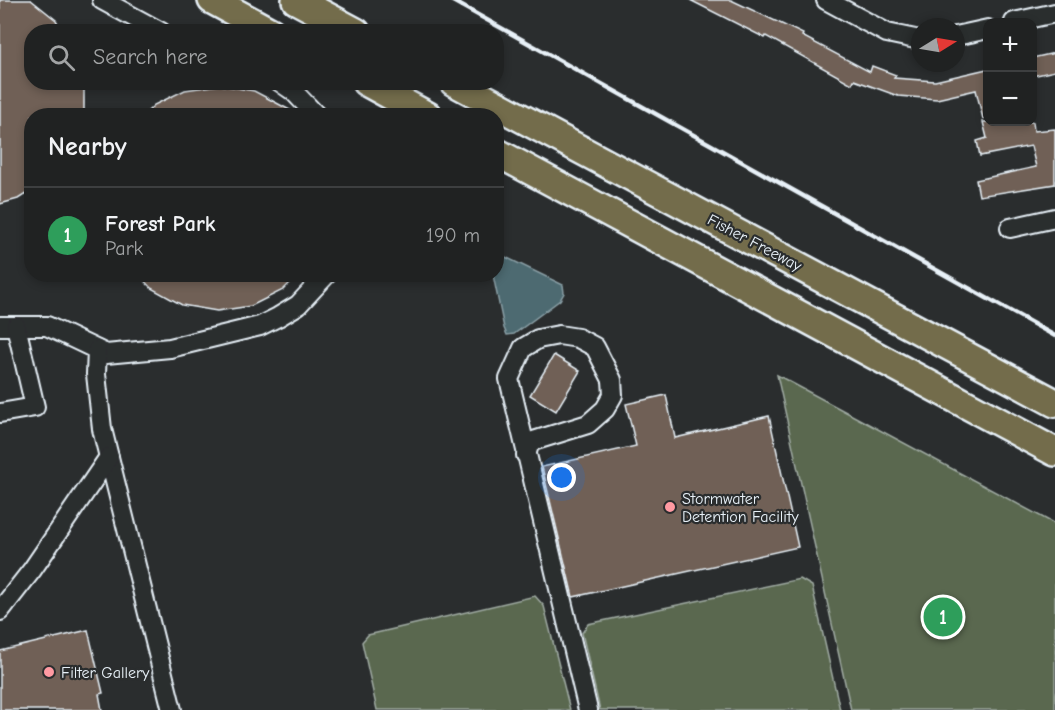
<!DOCTYPE html>
<meta charset="utf-8">
<style>
:root{--surface:#202222;--page:#2d2f2f;--text:#f1f3f6;--muted:#a2a4a5;--line:#3d3f40;--accent:#db2777}
body{margin:0;font-family:"Comic Neue",sans-serif;background:var(--page);color:var(--text)}
.controls{position:absolute;right:18px;top:18px;display:grid;overflow:hidden;border-radius:12px;box-shadow:0 3px 9px #0003}
.controls button{width:54px;height:54px;display:grid;place-items:center;padding:0;border:0;border-bottom:2px solid var(--line);background:var(--surface);color:var(--text);font:30px sans-serif}
.compass{position:absolute;left:911px;top:18px;width:54px;height:54px;border-radius:50%;background:var(--surface);box-shadow:0 3px 9px #0003;rotate:79deg}
.you{position:absolute;left:562px;top:478px;width:21px;height:21px;margin:-15px;border:4px solid #fff;border-radius:50%;background:#1a73e8;box-shadow:0 0 0 9px #1a73e833}
.badge{display:grid;place-items:center;width:39px;height:39px;border-radius:50%;background:var(--accent);color:#fff;font-size:20px;font-weight:700}
.pin{position:absolute;translate:-50% -50%;border:3px solid #fff;box-shadow:0 2px 6px #0006}
.list{margin:0;padding:0;list-style:none}
h2{display:flex;justify-content:space-between;align-items:center;height:78px;margin:0;padding:0 24px;font-size:26px}
h2 small{font-size:20px;font-weight:400;color:var(--muted)}
.list li{display:grid;grid-template-columns:39px 1fr auto;gap:18px;align-items:center;box-sizing:border-box;height:96px;padding:0 24px;border-top:2px solid var(--line)}
.list b{display:block;font-size:22px;white-space:nowrap}
.list p{margin:0;font-size:20px;white-space:nowrap;color:var(--muted)}
.list em{font-size:20px;font-style:normal;color:var(--muted)}
.icon{flex:none;width:33px;height:33px;fill:none;stroke:currentColor;stroke-width:2;stroke-linecap:round;stroke-linejoin:round}
.map{position:relative;flex:none;width:1055px;height:710px;overflow:hidden}
.search{position:absolute;background:var(--surface);box-shadow:0 3px 9px #0003;left:24px;top:24px;width:480px;height:66px;display:flex;align-items:center;gap:15px;box-sizing:border-box;padding:0 21px;border-radius:24px;color:var(--muted);font-size:22px}
.panel{position:absolute;background:var(--surface);box-shadow:0 3px 9px #0003;left:24px;top:108px;width:480px;height:174px;border-radius:24px}
.map>svg:first-child{display:block}
.green{fill:#5a6850;stroke:#a1aca4;stroke-width:1.5}
.water{fill:#4d6a71;stroke:#8ba0a7;stroke-width:1.5}
.building{fill:#706156;stroke:#e8f1f8;stroke-width:1.5}
.lines{fill:none;stroke-linecap:round;stroke-linejoin:round}
.minor-casing{stroke:#e8f1f8;stroke-width:22}
.highway-casing{stroke:#e8f1f8;stroke-width:32}
.minor{stroke:#2a2d2e;stroke-width:18}
.highway{stroke:#736c4b;stroke-width:27}
.rail{stroke:#e8f1f8;stroke-width:4.5}
.poi-dot{fill:#ff9aa2;stroke:#2a2d2e;stroke-width:2}
.labels{text-anchor:middle;stroke-width:4.5;stroke-linejoin:round;paint-order:stroke}
.street-label{font-size:16px;fill:#e8f1f8;stroke:#2a2d2e}
.poi-label{font-size:16px;fill:#e8f1f8;stroke:#2a2d2e;text-anchor:start}
</style>
<div class="map">
<svg width="1055" height="710" viewBox="0 0 1055 710">
<rect width="100%" height="100%" fill="#2a2d2e"/>
<filter id="ink" filterUnits="userSpaceOnUse"><feTurbulence type="fractalNoise" baseFrequency=".0167" numOctaves="2"/><feDisplacementMap in="SourceGraphic" scale="12" xChannelSelector="R" yChannelSelector="G"/><feConvolveMatrix kernelMatrix="1 2 1 2 8 2 1 2 1" color-interpolation-filters="sRGB"/></filter>
<g filter="url(#ink)">
<g class="green">
<path d="M777,375L1055,524V710H851Z"/>
<path d="M800,579L812,586L840,710H600L582,633L588,624Z"/>
<path d="M535,596L544,606L570,710H377L362,642L368,635Z"/>
</g>
<path class="water" d="M497,253L563,285L564,293L560,300L514,334L507,335L504,328L493,275L496,274Z"/>
<g class="building">
<path d="M0,0H31L56,20L63,32H32V82H84V116H32V190L18,199L0,204Z"/>
<path d="M690,0H731L803,34L802,36L870,72L872,66L896,75L894,78L935,81L987,69V118L983,119L976,90L937,99L898,96L854,80L852,84L766,36L765,38Z"/>
<path d="M1055,53V71L1032,76V58Z"/>
<path d="M220,85L254,91L301,116H143L154,105L185,90Z"/>
<path d="M983,122H1033L1034,131L1055,129V184L979,196L976,180L1036,167L1031,146L980,156L977,141L987,138Z"/>
<path d="M138,274H299L283,290L251,306L217,311L182,305L151,288Z"/>
<path d="M554,355L580,371L556,411L530,395Z"/>
<path d="M666,395L675,438L769,416L798,547L573,597L542,467L636,446L626,404Z"/>
<path d="M88,630L103,693L99,694L102,710H0V651Z"/>
</g>
<g class="lines">
<g class="minor-casing">
<g id="minor">
<path d="M102,0L161,32"/>
<path d="M826,0L887,33L920,40"/>
<path d="M1014,22L1055,13"/>
<path d="M956,36L988,29"/>
<path d="M280,82L293,91L317,116"/>
<path d="M1010,228L1055,218"/>
<path d="M0,326H47L106,354L170,348L260,326L278,317L298,305L327,274"/>
<path d="M97,350L96,374L102,429L172,710"/>
<path d="M0,413L35,407L16,326"/>
<path d="M526,455L530,442L588,424L605,409L613,395L612,380L595,347L578,338L559,335L538,339L523,348L509,379L588,710"/>
<path d="M0,611L32,570L109,457"/>
</g>
</g>
<g class="highway-casing">
<g id="highway">
<path d="M212,0L271,32"/>
<path d="M296,0L356,32"/>
<path d="M366,82L428,116"/>
<path d="M454,82L1055,403"/>
<path d="M496,152L1055,452"/>
</g>
</g>
<use href="#minor" class="minor"/>
<use href="#highway" class="highway"/>
<path class="rail" d="M451,0L1055,336"/>
</g>
</g>
<g class="poi-dot">
<circle cx="670" cy="507" r="6"/>
<circle cx="49" cy="672" r="6"/>
</g>
<g class="labels">
<g class="street-label">
<text transform="translate(755 242) rotate(28)" y="6">Fisher Freeway</text>
</g>
<g class="poi-label">
<text x="682" y="504">Stormwater<tspan x="682" dy="18">Detention Facility</tspan></text>
<text x="61" y="678">Filter Gallery</text>
</g>
</g>
</svg>
<div class="controls">
<button>+</button>
<button>−</button>
</div>
<svg class="compass" viewBox="-18 -18 36 36"><path d="M0-13l5 13h-10z" fill="#e53935"/><path d="M0 13l5-13h-10z" fill="#a2a4a5"/></svg>
<div class="you"></div>
<div class="pin badge" style="left:943px;top:617px;background:#2e9e5b">1</div>
<div class="search"><svg class="icon" aria-label="search" viewBox="0 0 24 24"><circle cx="10" cy="10" r="6"/><path d="M15 15l6 6"/></svg>Search here</div>
<section class="panel">
<h2>Nearby<small></small></h2>
<ul class="list">
<li><span class="badge" style="background:#2e9e5b">1</span><div><b>Forest Park</b><p>Park</p></div><em>190 m</em></li>
</ul>
</section>
</div>
